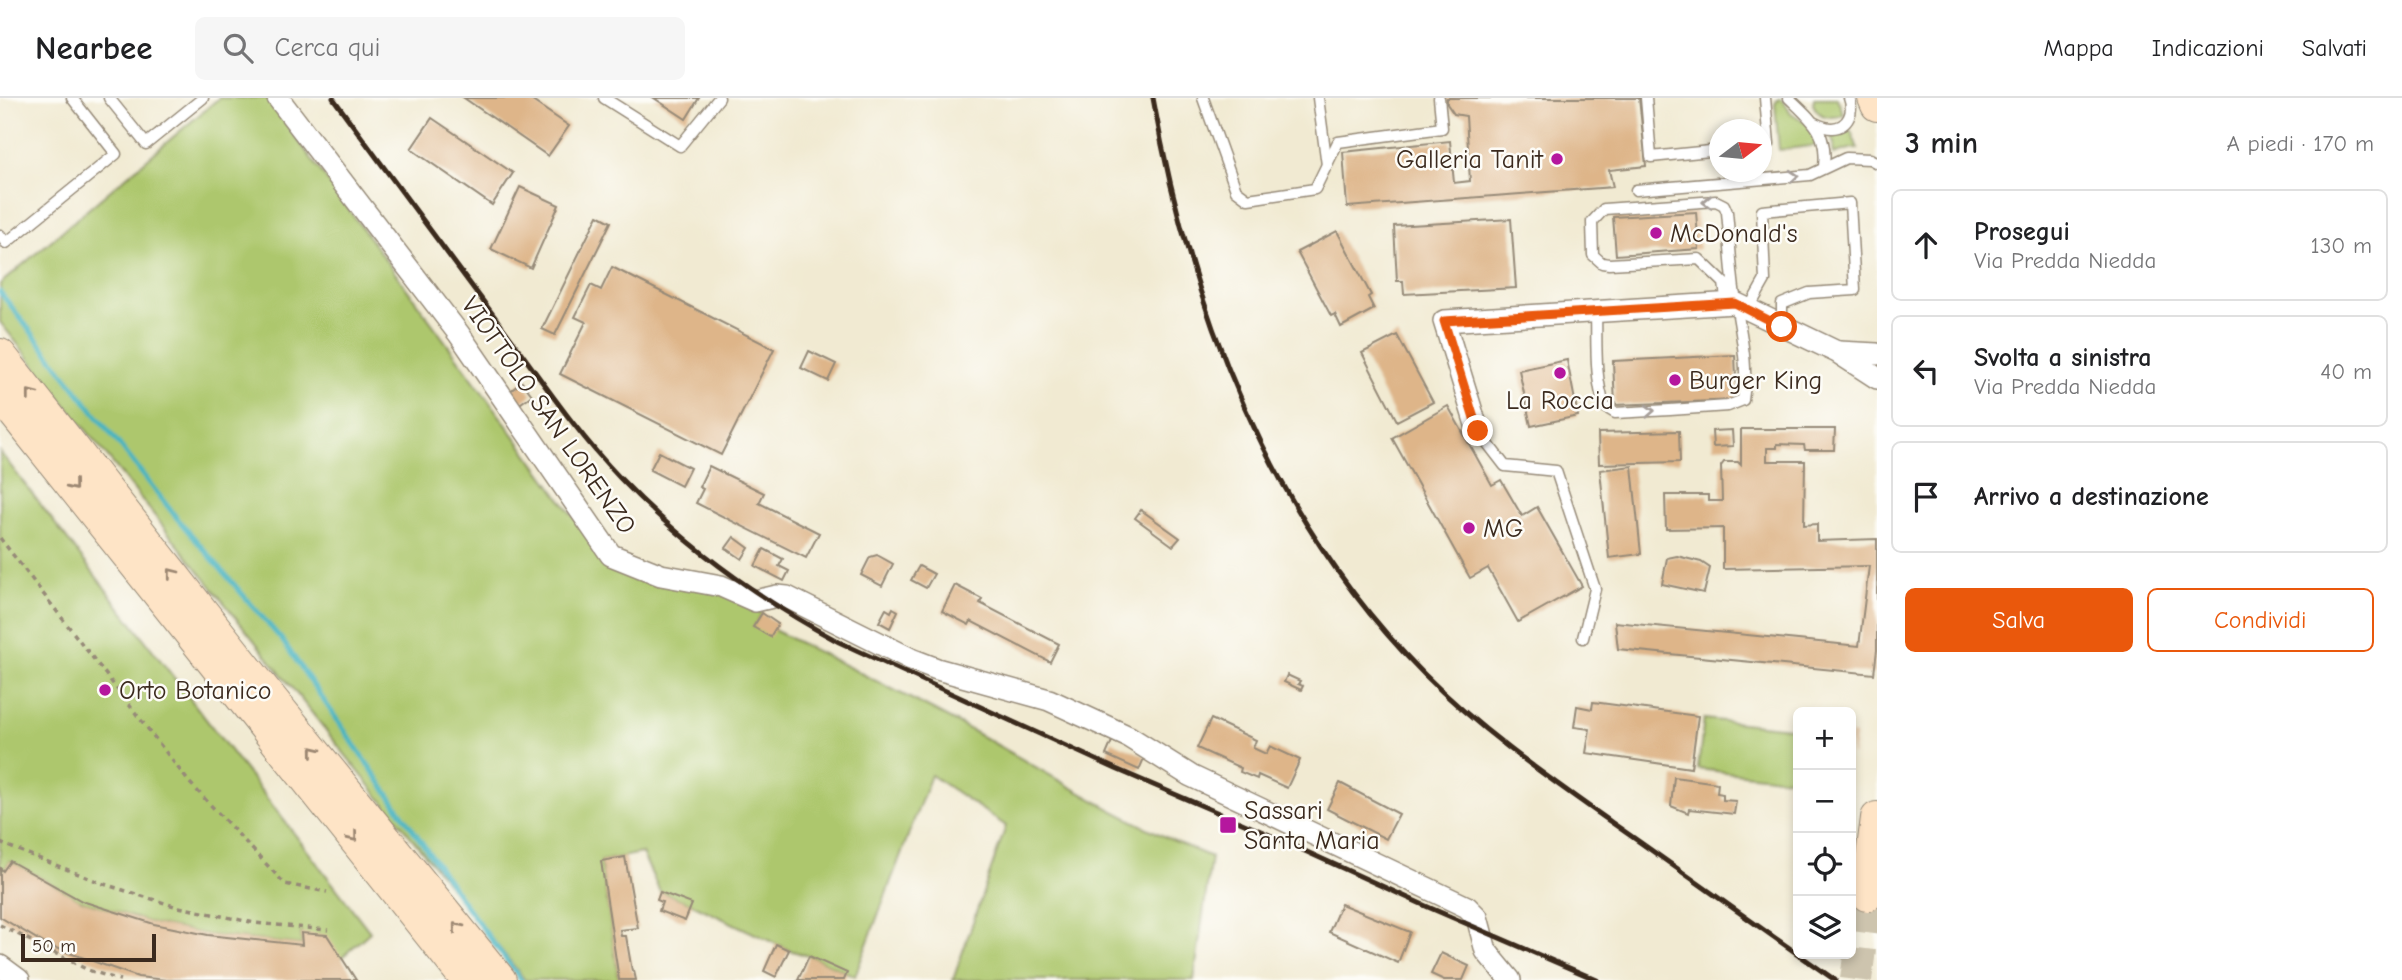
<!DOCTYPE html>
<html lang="it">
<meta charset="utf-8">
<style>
:root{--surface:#fff;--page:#f6f6f6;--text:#202124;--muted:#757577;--line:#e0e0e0;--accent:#ea580c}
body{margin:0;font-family:"Comic Neue",sans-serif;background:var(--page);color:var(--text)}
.controls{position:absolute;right:21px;bottom:21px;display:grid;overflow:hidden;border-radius:10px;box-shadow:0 4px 10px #0003}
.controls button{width:63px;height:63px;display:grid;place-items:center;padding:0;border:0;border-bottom:2px solid var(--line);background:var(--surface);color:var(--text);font:35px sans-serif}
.compass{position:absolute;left:1709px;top:21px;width:63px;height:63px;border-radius:50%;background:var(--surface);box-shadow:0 4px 10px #0003;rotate:74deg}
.scale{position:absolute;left:21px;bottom:18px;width:135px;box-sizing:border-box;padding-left:7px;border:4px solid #3b2a1e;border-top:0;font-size:19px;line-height:24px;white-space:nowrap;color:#3b2a1e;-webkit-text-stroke:5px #fdfcf7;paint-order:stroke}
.stop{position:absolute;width:21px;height:21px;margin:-16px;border:5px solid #ea580c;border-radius:50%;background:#fff}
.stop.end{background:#ea580c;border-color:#fff;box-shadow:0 2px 7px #0008}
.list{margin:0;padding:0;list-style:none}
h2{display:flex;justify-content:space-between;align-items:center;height:91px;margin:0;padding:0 28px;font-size:30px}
h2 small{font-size:23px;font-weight:400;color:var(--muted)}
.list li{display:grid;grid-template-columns:46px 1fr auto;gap:21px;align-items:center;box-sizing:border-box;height:112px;margin:0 14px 14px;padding:0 14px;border:2px solid var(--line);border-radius:10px}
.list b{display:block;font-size:26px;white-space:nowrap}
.list p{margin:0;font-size:23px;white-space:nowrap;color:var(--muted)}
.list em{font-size:23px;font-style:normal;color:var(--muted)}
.actions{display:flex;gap:14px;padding:21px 28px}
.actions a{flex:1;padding:16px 0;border:2px solid var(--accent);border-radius:10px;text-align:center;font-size:24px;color:var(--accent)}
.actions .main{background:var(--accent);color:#fff}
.icon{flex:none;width:38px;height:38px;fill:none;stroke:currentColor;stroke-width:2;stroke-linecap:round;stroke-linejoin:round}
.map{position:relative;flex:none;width:1877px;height:882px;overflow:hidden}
header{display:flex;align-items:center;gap:42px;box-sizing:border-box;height:98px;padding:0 35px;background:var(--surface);border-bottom:2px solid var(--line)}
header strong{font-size:33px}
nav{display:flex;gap:38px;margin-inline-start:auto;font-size:24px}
.search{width:490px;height:63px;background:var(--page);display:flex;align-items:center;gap:18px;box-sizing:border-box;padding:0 24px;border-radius:10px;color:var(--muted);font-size:26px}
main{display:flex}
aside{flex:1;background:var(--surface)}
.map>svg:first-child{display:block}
.green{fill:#adc76d;stroke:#747846;stroke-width:2}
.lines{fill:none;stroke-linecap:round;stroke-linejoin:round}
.stream{stroke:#46b4c1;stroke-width:5}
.building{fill:#deb589}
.secondary-tunnel{stroke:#cdc4ae;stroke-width:32;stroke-dasharray:32 16;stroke-linecap:butt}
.service-casing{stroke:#968a78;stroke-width:13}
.minor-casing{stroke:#968a78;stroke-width:24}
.secondary-casing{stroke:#968a78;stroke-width:34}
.path{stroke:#968a78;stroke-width:3.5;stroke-dasharray:5 5;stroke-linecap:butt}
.service{stroke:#fff;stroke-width:10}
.minor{stroke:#fff;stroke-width:21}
.secondary{stroke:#fee4c6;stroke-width:32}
.rail{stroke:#3b2a1e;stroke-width:5}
.oneway{stroke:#a79f9a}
.oneway2{stroke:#9c8772}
.route{stroke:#ea580c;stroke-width:9}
.poi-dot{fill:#b5179e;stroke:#fdfcf7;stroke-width:2.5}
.labels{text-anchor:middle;stroke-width:5;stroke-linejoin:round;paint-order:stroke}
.poi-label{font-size:26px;fill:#3b2a1e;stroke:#fdfcf7;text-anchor:start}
.street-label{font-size:26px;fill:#3b2a1e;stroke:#fdfcf7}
</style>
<header>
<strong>Nearbee</strong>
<div class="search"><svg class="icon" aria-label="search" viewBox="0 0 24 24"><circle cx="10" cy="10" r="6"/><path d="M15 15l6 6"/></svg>Cerca qui</div>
<nav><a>Mappa</a><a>Indicazioni</a><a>Salvati</a></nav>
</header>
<main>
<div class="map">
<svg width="1877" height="882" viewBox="0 0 1877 882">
<rect width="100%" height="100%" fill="#fdfcf7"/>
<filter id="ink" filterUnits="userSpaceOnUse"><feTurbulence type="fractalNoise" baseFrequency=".0143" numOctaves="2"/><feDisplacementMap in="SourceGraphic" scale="14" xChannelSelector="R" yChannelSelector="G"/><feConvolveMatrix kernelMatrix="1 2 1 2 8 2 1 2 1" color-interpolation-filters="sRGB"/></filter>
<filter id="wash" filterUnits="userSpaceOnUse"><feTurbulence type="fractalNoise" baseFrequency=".00686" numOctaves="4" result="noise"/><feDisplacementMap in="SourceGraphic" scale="28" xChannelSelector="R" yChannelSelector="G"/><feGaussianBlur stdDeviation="1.57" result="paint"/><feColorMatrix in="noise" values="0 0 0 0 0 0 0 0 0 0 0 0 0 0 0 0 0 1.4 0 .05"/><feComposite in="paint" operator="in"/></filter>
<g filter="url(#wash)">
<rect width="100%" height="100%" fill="#f1ead2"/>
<g class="green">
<path d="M219,0H267L606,463L721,488L762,515L754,529L774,532C838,564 902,595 965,629C1047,674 1124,724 1211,759L1194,882H953L1006,728L931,677L855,878L809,858L789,852L692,806L660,794L642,755L601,763L619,882H525L0,224V186Z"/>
<path d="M1779,0L1783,2L1791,15L1808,26L1819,47L1779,52L1775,6Z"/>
<path d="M1814,0H1837L1844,17C1830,21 1819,20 1813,6Z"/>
<path d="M1829,33H1851L1858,51L1853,50L1833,56L1834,46Z"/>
<path d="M0,354L370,834L341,860L301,835L302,847L208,837L154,826L82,803L10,763L3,773L0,770Z"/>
<path d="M1704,621L1798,631V682L1698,671Z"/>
</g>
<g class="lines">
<path class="stream" d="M0,194L176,419L282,542L463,804L521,882"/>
</g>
<g id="blocks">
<g class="building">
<path d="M464,0H528L569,28L548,58Z"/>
<path d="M654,0H699L686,21Z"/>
<path d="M1447,0H1639L1646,68L1609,72L1613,89L1347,109L1343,54L1450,43L1454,85L1470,83L1466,18L1454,16L1447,6Z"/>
<path d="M432,20L513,75L492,107L411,51Z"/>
<path d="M520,89L559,107L531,170L491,151Z"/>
<path d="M1696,114L1699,151L1616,157L1613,119Z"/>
<path d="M598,117L611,124L555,237L542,231Z"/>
<path d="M1511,121L1516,190L1404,196L1403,183H1397L1394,128Z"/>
<path d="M1337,133L1371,197L1368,199L1374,211L1341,229L1335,216L1331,218L1297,154Z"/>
<path d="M612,169L774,251L721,357L560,276L586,224L575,219L591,187L601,192Z"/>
<path d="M1397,237L1433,304L1397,323L1362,255Z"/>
<path d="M809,253L836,266L828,283L801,270Z"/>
<path d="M1735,257L1737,302L1615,307L1613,263Z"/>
<path d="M1567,262L1578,318L1531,328L1519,272Z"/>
<path d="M522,284L532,297L514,310L505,297Z"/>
<path d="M1448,308L1492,387L1501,382L1522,418L1537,409L1582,488L1518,524L1488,470L1470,480L1392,340Z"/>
<path d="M1741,331H1835L1834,352H1805L1804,347L1777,346V350H1767V363H1805L1804,427L1817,426V443L1877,441V552L1874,576L1618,551L1615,524L1859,548L1869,468L1723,471V430L1666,431L1665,397H1708V403H1722L1721,368L1724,364H1738L1741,367Z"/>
<path d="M1732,332L1733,348L1713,349L1712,333Z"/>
<path d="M1679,333L1680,364L1599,366L1598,335Z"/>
<path d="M659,354L690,370L681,388L650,372Z"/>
<path d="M709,368L764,395L759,405L819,435L806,460L696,405L703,391L699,389Z"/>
<path d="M1632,368L1641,456L1609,460L1600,372Z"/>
<path d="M1141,412L1180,440L1173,448L1135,420Z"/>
<path d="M734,439L749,450L742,461L726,450Z"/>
<path d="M764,451L783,461L779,468L789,473L784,483L755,468Z"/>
<path d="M877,457L893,466L882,488L861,477L870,459Z"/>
<path d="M1677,458L1701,464L1710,470L1704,495L1662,486L1667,460Z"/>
<path d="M919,468L934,476L926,490L911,482Z"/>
<path d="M955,487L982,501L980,505L1059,546L1050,564L971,523L969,527L942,513Z"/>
<path d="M893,510L898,513L890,530L879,524L886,511L891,514Z"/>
<path d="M762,515L778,526L770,539L753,529Z"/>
<path d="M1287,577L1300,583L1298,586L1303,588L1301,592L1284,584Z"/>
<path d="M1593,604L1698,618L1691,670L1586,655L1590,631L1574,629L1577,608L1592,611Z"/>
<path d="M1211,621L1256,642L1253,650L1266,656L1270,648L1300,662L1287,690L1258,677L1257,681L1240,674L1241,670L1197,650Z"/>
<path d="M1851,636L1855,637L1852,657H1851Z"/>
<path d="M1112,643L1145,658L1139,672L1106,657Z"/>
<path d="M1674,679L1718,685L1717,695L1723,696V702L1736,703L1734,716L1689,711L1688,715L1671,708Z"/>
<path d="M1340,685L1399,716L1386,741L1327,711Z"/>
<path d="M625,759L638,830L620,832L621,838H626L632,873H634L636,882H619L601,763Z"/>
<path d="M10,763L82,803L154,826L208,837L302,847L301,835L327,837L356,882H166L138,879L47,847L0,819V770L3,773Z"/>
<path d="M660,794L692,806L685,823L659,813L662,804L657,802Z"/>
<path d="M1341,806L1410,834L1398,865L1329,834Z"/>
<path d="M776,846L789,852L776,879L764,873Z"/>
<path d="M1441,855L1469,868L1463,882H1444L1431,876Z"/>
<path d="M809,858L847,875L844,882H798Z"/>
</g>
</g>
</g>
<g filter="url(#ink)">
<use href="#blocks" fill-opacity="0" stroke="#968a78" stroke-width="2"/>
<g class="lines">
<path class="secondary-tunnel" d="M1856,882L1867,797"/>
<g class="service-casing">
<g id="service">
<path d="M109,0L146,46L203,0"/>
<path d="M604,0L680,48L719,0"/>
<path d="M1203,0L1236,92L1248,101L1315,91L1338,44L1442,30L1439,0"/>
<path d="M1318,0L1327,67"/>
<path d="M1646,0L1651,59L1720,52"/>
<path d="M1789,0C1813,23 1828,34 1824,69"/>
<path d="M1815,25C1819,27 1827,30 1832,30C1849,29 1854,13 1849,0"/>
<path d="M1762,47L1769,46L1765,0"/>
<path d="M1636,92L1810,77L1846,60L1870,61L1877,65"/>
<path d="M0,137L6,145L116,56L72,0"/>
<path d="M1748,212L1765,182L1762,113L1850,105L1855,192L1809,195L1782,206V229"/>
<path d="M1596,214C1597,245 1594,280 1605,309L1615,315L1670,312L1728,308L1743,302C1749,269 1741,238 1736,205C1731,175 1730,144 1727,114L1724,107L1716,103L1604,111L1592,124L1593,157L1602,165L1609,166L1699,161L1724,185L1727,207"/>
<path d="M1478,333L1505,368L1556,373L1595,491L1583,540"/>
</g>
</g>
<g class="minor-casing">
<g id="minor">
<path d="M278,0L459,236L611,457L661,477L721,488L755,503L777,498L787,499L911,561L937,571L1049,602L1129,639L1191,678L1467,809L1477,819L1486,853L1510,882"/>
<path d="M1839,254L1877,256"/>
<path d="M1478,333L1444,223L1735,205L1837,254L1877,280"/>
<path d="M0,868L19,882"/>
</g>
</g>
<g class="secondary-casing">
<g id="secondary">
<path d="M1874,0L1877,7"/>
<path d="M0,257L255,581L500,882"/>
<path d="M0,297L467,882"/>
<path d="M1867,797L1877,720"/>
</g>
</g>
<g class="path">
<path d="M0,440L189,684L285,786L327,794"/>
<path d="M0,745L104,786L174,808L255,825L328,832"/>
<path d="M0,827L88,872L120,882"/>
</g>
<use href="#service" class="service"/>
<use href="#minor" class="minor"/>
<use href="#secondary" class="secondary"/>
<g class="rail">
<path d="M333,0C389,77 446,153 503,230C540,280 576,334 620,380C683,446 759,501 839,544L1116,671L1263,734L1428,809L1597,882"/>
<path d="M1153,0C1190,211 1270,421 1424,576C1481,633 1546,678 1611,724C1686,776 1760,830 1835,882"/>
</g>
</g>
<defs><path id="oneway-chevron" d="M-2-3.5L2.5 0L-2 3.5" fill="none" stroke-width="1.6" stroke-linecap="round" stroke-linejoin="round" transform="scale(1.75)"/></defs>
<g class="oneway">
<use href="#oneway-chevron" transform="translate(1794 78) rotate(-5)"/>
<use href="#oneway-chevron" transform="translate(1707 104) rotate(179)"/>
<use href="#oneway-chevron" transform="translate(1650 313) rotate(-3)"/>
</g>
<g class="oneway2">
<use href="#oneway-chevron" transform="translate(31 296) rotate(-128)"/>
<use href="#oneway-chevron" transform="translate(73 388) rotate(51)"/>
<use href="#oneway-chevron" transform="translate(172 475) rotate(-128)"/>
<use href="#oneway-chevron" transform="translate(314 653) rotate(-129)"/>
<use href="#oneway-chevron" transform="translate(353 739) rotate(51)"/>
<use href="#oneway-chevron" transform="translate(457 829) rotate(-129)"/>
</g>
</g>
<g class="lines" filter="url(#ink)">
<path class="route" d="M1478,333L1444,223L1735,205L1782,229"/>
</g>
<g class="poi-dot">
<circle cx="1557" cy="61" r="7"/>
<circle cx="1656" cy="135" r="7"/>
<circle cx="1560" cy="275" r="7"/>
<circle cx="1675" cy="282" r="7"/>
<circle cx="1469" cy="430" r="7"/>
<circle cx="105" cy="592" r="7"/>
<rect x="1219" y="718" width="18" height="18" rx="3.5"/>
</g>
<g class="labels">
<g class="poi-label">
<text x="1543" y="70" text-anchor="end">Galleria Tanit</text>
<text x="1670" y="144">McDonald's</text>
<text x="1689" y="291">Burger King</text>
<text x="1560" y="311" text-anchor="middle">La Roccia</text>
<text x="1483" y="439">MG</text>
<text x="119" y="601">Orto Botanico</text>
<text x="1244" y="721">Sassari<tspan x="1244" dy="30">Santa Maria</tspan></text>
</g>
<g class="street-label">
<text transform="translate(549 317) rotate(55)" y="9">VIOTTOLO SAN LORENZO</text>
</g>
</g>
</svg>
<div class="controls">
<button>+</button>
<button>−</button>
<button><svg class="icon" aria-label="locate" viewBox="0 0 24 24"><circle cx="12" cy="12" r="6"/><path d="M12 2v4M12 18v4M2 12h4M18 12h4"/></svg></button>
<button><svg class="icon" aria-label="layers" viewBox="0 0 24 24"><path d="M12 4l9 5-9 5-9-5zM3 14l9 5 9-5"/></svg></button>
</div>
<svg class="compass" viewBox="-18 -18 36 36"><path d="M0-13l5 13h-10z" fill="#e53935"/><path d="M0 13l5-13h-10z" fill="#757577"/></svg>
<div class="scale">50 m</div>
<div class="stop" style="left:1782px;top:229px"></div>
<div class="stop end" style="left:1478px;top:333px"></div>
</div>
<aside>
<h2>3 min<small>A piedi · 170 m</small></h2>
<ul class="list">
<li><svg class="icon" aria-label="ahead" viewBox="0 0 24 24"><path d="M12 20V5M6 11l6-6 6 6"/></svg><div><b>Prosegui</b><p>Via Predda Niedda</p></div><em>130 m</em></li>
<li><svg class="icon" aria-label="left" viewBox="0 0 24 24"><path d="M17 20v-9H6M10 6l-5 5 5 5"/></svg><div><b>Svolta a sinistra</b><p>Via Predda Niedda</p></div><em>40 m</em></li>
<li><svg class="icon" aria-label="arrive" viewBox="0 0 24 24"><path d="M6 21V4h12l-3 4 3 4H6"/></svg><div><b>Arrivo a destinazione</b></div></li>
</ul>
<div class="actions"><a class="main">Salva</a><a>Condividi</a></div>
</aside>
</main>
